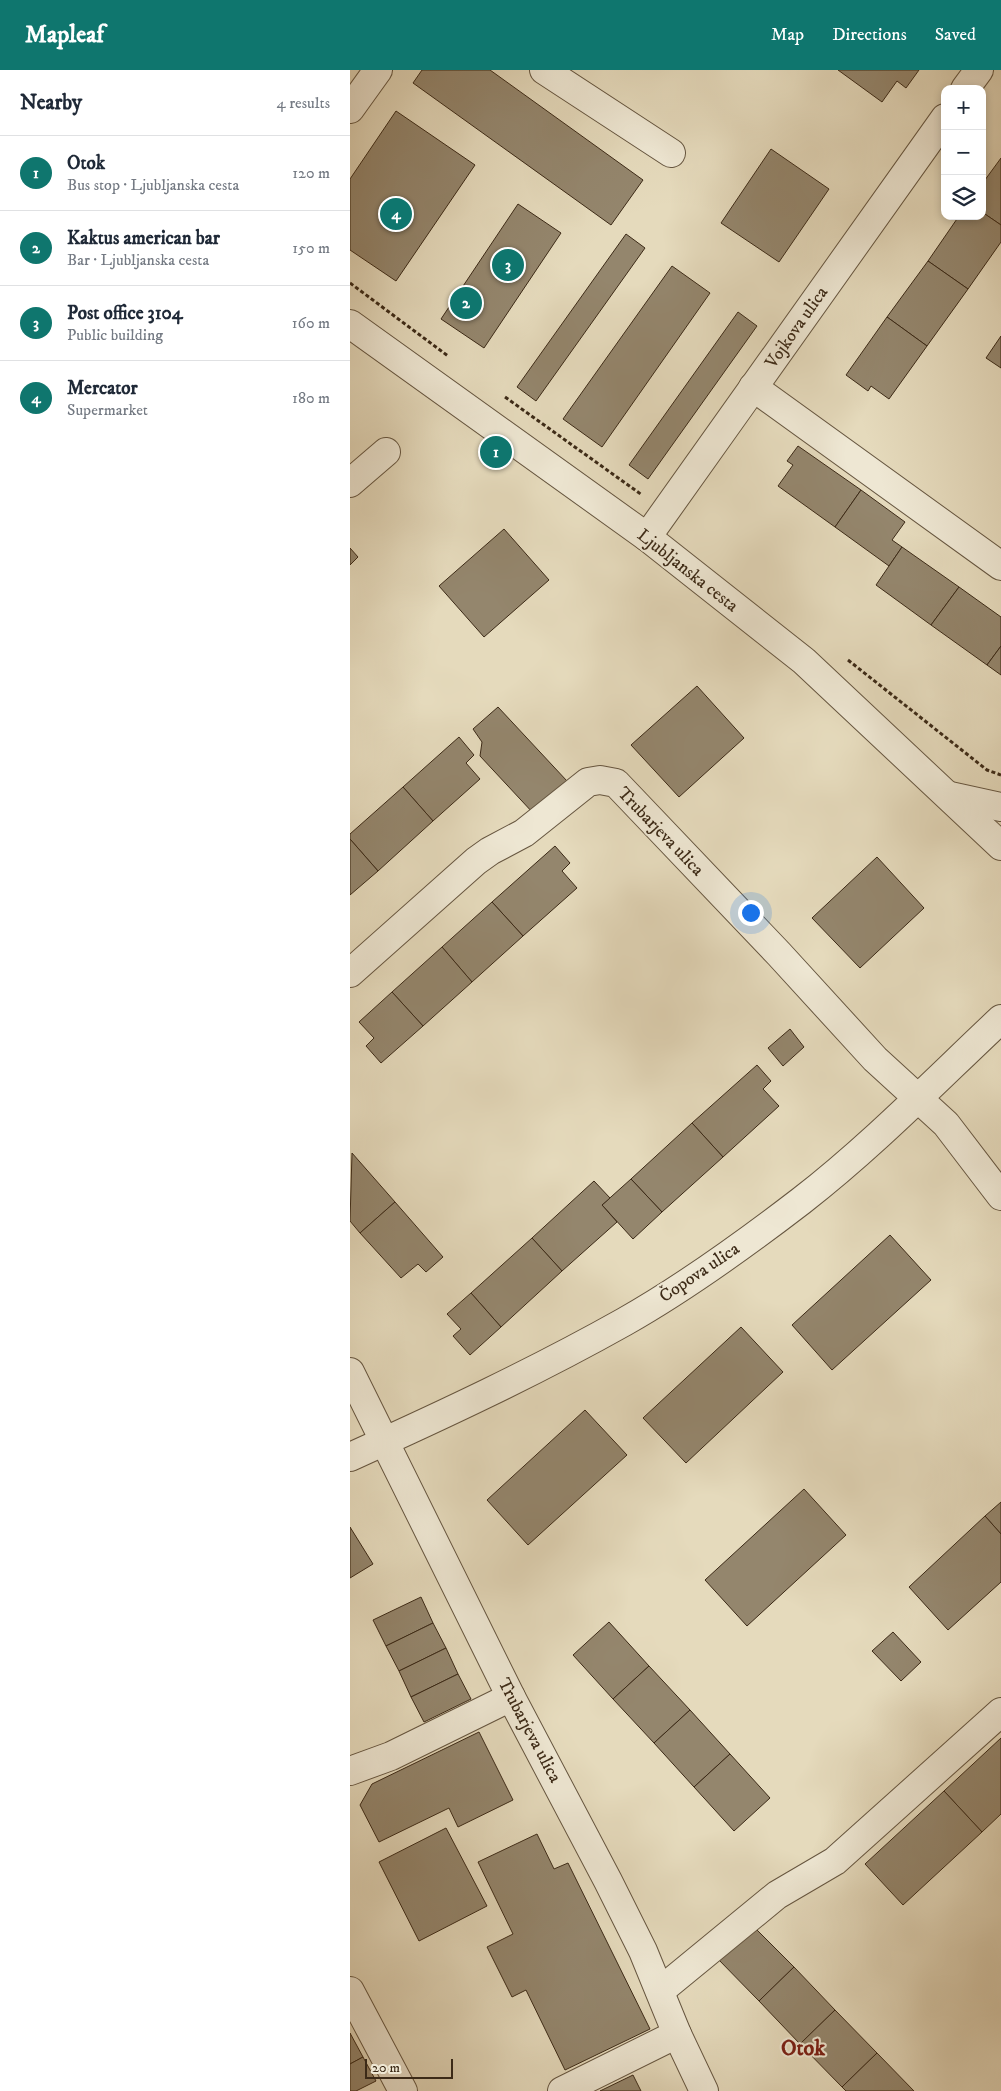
<!DOCTYPE html>
<meta charset="utf-8">
<style>
:root{--surface:#fff;--page:#f2f2f3;--text:#1f2937;--muted:#747a83;--line:#e0e1e3;--accent:#0f766e}
body{margin:0;font-family:"IM FELL DW Pica",serif;background:var(--page);color:var(--text)}
.controls{position:absolute;right:15px;top:15px;display:grid;overflow:hidden;border-radius:10px;box-shadow:0 2px 8px #0003}
.controls button{width:45px;height:45px;display:grid;place-items:center;padding:0;border:0;border-bottom:1px solid var(--line);background:var(--surface);color:var(--text);font:25px sans-serif}
.scale{position:absolute;left:15px;bottom:12px;width:88px;box-sizing:border-box;padding-left:5px;border:2px solid #3c2a17;border-top:0;font-size:14px;line-height:18px;white-space:nowrap;color:#3c2a17;-webkit-text-stroke:4px #eee7d3;paint-order:stroke}
.you{position:absolute;left:400px;top:842px;width:18px;height:18px;margin:-12px;border:4px solid #fff;border-radius:50%;background:#1a73e8;box-shadow:0 0 0 8px #1a73e833}
.badge{display:grid;place-items:center;width:32px;height:32px;border-radius:50%;background:var(--accent);color:#fff;font-size:16px;font-weight:700}
.pin{position:absolute;translate:-50% -50%;border:2px solid #fff;box-shadow:0 1px 5px #0006}
.list{margin:0;padding:0;list-style:none}
h2{display:flex;justify-content:space-between;align-items:center;height:65px;margin:0;padding:0 20px;font-size:21px}
h2 small{font-size:16px;font-weight:400;color:var(--muted)}
.list li{display:grid;grid-template-columns:32px 1fr auto;gap:15px;align-items:center;box-sizing:border-box;height:75px;padding:0 20px;border-top:1px solid var(--line)}
.list b{display:block;font-size:19px;white-space:nowrap}
.list p{margin:0;font-size:16px;white-space:nowrap;color:var(--muted)}
.list em{font-size:16px;font-style:normal;color:var(--muted)}
.icon{flex:none;width:28px;height:28px;fill:none;stroke:currentColor;stroke-width:2;stroke-linecap:round;stroke-linejoin:round}
.map{position:relative;flex:none;width:651px;height:2021px;overflow:hidden}
header{display:flex;align-items:center;gap:30px;box-sizing:border-box;height:70px;padding:0 25px;background:var(--accent);color:#fff}
header strong{font-size:24px}
nav{display:flex;gap:28px;margin-inline-start:auto;font-size:18px}
main{display:flex}
aside{flex:1;background:var(--surface)}
.map>svg:first-child{display:block}
.building{fill:#94866d;stroke:#3c2a17}
.lines{fill:none;stroke-linecap:round;stroke-linejoin:round}
.minor-casing{stroke:#665640;stroke-width:30}
.path{stroke:#3c2a17;stroke-width:3;stroke-dasharray:4 2.5;stroke-linecap:butt}
.minor{stroke:#eee7d3;stroke-width:28}
.labels{text-anchor:middle;stroke-width:4;stroke-linejoin:round;paint-order:stroke}
.street-label{font-size:18px;fill:#3c2a17;stroke:#eee7d3}
.district-label{font-size:22px;font-weight:bold;fill:#7a1f14;stroke:#eee7d3}
</style>
<header>
<strong>Mapleaf</strong>
<nav><a>Map</a><a>Directions</a><a>Saved</a></nav>
</header>
<main>
<aside>
<h2>Nearby<small>4 results</small></h2>
<ul class="list">
<li><span class="badge">1</span><div><b>Otok</b><p>Bus stop · Ljubljanska cesta</p></div><em>120 m</em></li>
<li><span class="badge">2</span><div><b>Kaktus american bar</b><p>Bar · Ljubljanska cesta</p></div><em>150 m</em></li>
<li><span class="badge">3</span><div><b>Post office 3104</b><p>Public building</p></div><em>160 m</em></li>
<li><span class="badge">4</span><div><b>Mercator</b><p>Supermarket</p></div><em>180 m</em></li>
</ul>
</aside>
<div class="map">
<svg width="651" height="2021" viewBox="0 0 651 2021">
<rect width="100%" height="100%" fill="#e5dabc"/>
<filter id="stains"><feTurbulence type="fractalNoise" baseFrequency=".004" numOctaves="4"/><feColorMatrix values="0 0 0 0 .2 0 0 0 0 .09 0 0 0 0 .02 0 0 0 .5 -.17"/></filter>
<radialGradient id="worn" r=".72"><stop offset=".6" stop-color="#630" stop-opacity="0"/><stop offset="1" stop-color="#630" stop-opacity=".3"/></radialGradient>
<g class="building">
<path d="M72,0H140L293,110L261,155L63,13Z"/>
<path d="M488,0H569L556,18L547,11L532,32Z"/>
<path d="M46,41L125,95L46,211L0,180V109Z"/>
<path d="M421,79L479,119L429,192L371,153Z"/>
<path d="M651,88V155L632,142V114Z"/>
<path d="M168,134L211,163L134,278L91,249Z"/>
<path d="M632,142L651,155V172L618,219L578,191L609,146H632Z"/>
<path d="M276,164L295,178L186,331L167,317Z"/>
<path d="M578,191L618,219L577,276L537,247Z"/>
<path d="M322,196L360,223L252,377L213,349Z"/>
<path d="M388,242L407,256L298,409L279,395Z"/>
<path d="M537,247L577,276L539,329L521,316L518,321L496,305Z"/>
<path d="M651,266V298L636,288Z"/>
<path d="M448,376L511,420L485,457L428,416L443,395L437,391Z"/>
<path d="M511,420L555,452L542,470L552,477L539,496L485,457Z"/>
<path d="M154,459L199,510L134,567L89,516Z"/>
<path d="M552,477L609,517L581,555L526,515Z"/>
<path d="M0,478L8,487L0,495Z"/>
<path d="M609,517L651,547V576L637,595L581,555Z"/>
<path d="M651,576V605L637,595Z"/>
<path d="M347,616L394,668L329,727L281,675Z"/>
<path d="M148,637L217,711L184,744L130,686L132,672L123,659Z"/>
<path d="M109,667L124,685L116,693L130,709L83,751L53,717Z"/>
<path d="M53,717L83,751L28,801L0,769V764Z"/>
<path d="M0,769L28,801L0,825Z"/>
<path d="M205,776L220,793L212,801L227,818L173,866L142,832Z"/>
<path d="M527,787L574,838L510,898L462,848Z"/>
<path d="M142,832L173,866L122,912L92,877Z"/>
<path d="M92,877L122,912L73,956L42,922Z"/>
<path d="M42,922L73,956L31,993L16,976L24,968L9,952Z"/>
<path d="M440,959L454,977L433,996L418,978Z"/>
<path d="M407,995L421,1011L413,1019L429,1036L373,1087L342,1053Z"/>
<path d="M342,1053L373,1087L312,1142L281,1109Z"/>
<path d="M2,1083L45,1132L10,1163L0,1151Z"/>
<path d="M281,1109L312,1142L283,1169L252,1135Z"/>
<path d="M244,1111L260,1128L252,1135L267,1152L212,1201L182,1168Z"/>
<path d="M45,1132L93,1187L76,1202L68,1194L51,1208L10,1163Z"/>
<path d="M540,1165L581,1210L482,1300L442,1255Z"/>
<path d="M182,1168L212,1201L151,1257L121,1223Z"/>
<path d="M121,1223L151,1257L120,1285L103,1266L111,1259L97,1244Z"/>
<path d="M391,1257L433,1302L336,1393L293,1348Z"/>
<path d="M235,1340L277,1385L178,1475L137,1430Z"/>
<path d="M454,1419L496,1465L397,1556L355,1510Z"/>
<path d="M651,1432V1464L635,1446Z"/>
<path d="M635,1446L651,1464V1512L598,1560L559,1517Z"/>
<path d="M0,1457L23,1494L0,1508Z"/>
<path d="M71,1527L83,1553L36,1576L23,1550Z"/>
<path d="M259,1552L299,1596L263,1629L223,1585Z"/>
<path d="M83,1553L96,1578L49,1601L36,1576Z"/>
<path d="M543,1562L571,1592L551,1611L522,1581Z"/>
<path d="M96,1578L108,1604L61,1627L49,1601Z"/>
<path d="M299,1596L340,1640L304,1673L263,1629Z"/>
<path d="M108,1604L121,1629L74,1652L61,1627Z"/>
<path d="M340,1640L380,1684L344,1717L304,1673Z"/>
<path d="M129,1662L163,1730L108,1757L99,1738L29,1772L10,1735L22,1714Z"/>
<path d="M651,1668V1744L632,1762L594,1721Z"/>
<path d="M380,1684L420,1728L384,1761L344,1717Z"/>
<path d="M594,1721L632,1762L553,1835L515,1794Z"/>
<path d="M96,1758L137,1836L69,1871L29,1792Z"/>
<path d="M187,1764L204,1799L218,1793L300,1959L215,2000L176,1920L162,1927L137,1877L163,1864L128,1792Z"/>
<path d="M402,1855L444,1897L409,1931L367,1888Z"/>
<path d="M444,1897L485,1940L450,1974L409,1931Z"/>
<path d="M485,1940L527,1983L492,2017L450,1974Z"/>
<path d="M0,1963L13,1987L0,1994Z"/>
<path d="M527,1983L564,2021H496L492,2017Z"/>
<path d="M13,1987L26,2011L6,2021H0V1994Z"/>
<path d="M283,2005L291,2021H250Z"/>
</g>
<g class="lines">
<g class="minor-casing">
<g id="minor">
<path d="M194,0L321,83"/>
<path d="M615,19L629,0"/>
<path d="M0,39L28,0"/>
<path d="M0,254L297,467L454,591L651,776"/>
<path d="M403,317L651,496"/>
<path d="M0,413L36,382"/>
<path d="M297,467L595,48"/>
<path d="M600,726L651,737"/>
<path d="M0,903L126,791L140,781L174,763L238,712L250,710L266,713L429,884L525,989L596,1054L651,1126"/>
<path d="M0,1302L161,1627L258,1811L293,1881L327,1964L354,2021"/>
<path d="M0,1387C93,1345 185,1302 274,1252C336,1217 395,1174 451,1131C522,1076 586,1010 651,949"/>
<path d="M0,1701L41,1686L161,1627"/>
<path d="M0,1921L53,2021"/>
<path d="M310,1921L427,1825L485,1791L651,1642"/>
<path d="M212,2021L327,1964"/>
</g>
</g>
<g class="path">
<path d="M0,213L98,286"/>
<path d="M155,327L292,425"/>
<path d="M498,590L637,700L651,705"/>
</g>
<use href="#minor" class="minor"/>
</g>
<g class="labels">
<g class="street-label">
<text transform="translate(446 257) rotate(-55)" y="6">Vojkova ulica</text>
<text transform="translate(338 500) rotate(38)" y="6">Ljubljanska cesta</text>
<text transform="translate(311 761) rotate(46)" y="6">Trubarjeva ulica</text>
<text transform="translate(349 1202) rotate(-34)" y="6">Čopova ulica</text>
<text transform="translate(180 1660) rotate(62)" y="6">Trubarjeva ulica</text>
</g>
<g class="district-label">
<text x="453" y="1985">Otok</text>
</g>
</g>
<rect width="100%" height="100%" filter="url(#stains)"/>
<rect width="100%" height="100%" fill="url(#worn)"/>
</svg>
<div class="controls">
<button>+</button>
<button>−</button>
<button><svg class="icon" aria-label="layers" viewBox="0 0 24 24"><path d="M12 4l9 5-9 5-9-5zM3 14l9 5 9-5"/></svg></button>
</div>
<div class="scale">20 m</div>
<div class="you"></div>
<div class="pin badge" style="left:146px;top:382px">1</div>
<div class="pin badge" style="left:116px;top:233px">2</div>
<div class="pin badge" style="left:158px;top:195px">3</div>
<div class="pin badge" style="left:46px;top:144px">4</div>
</div>
</main>
